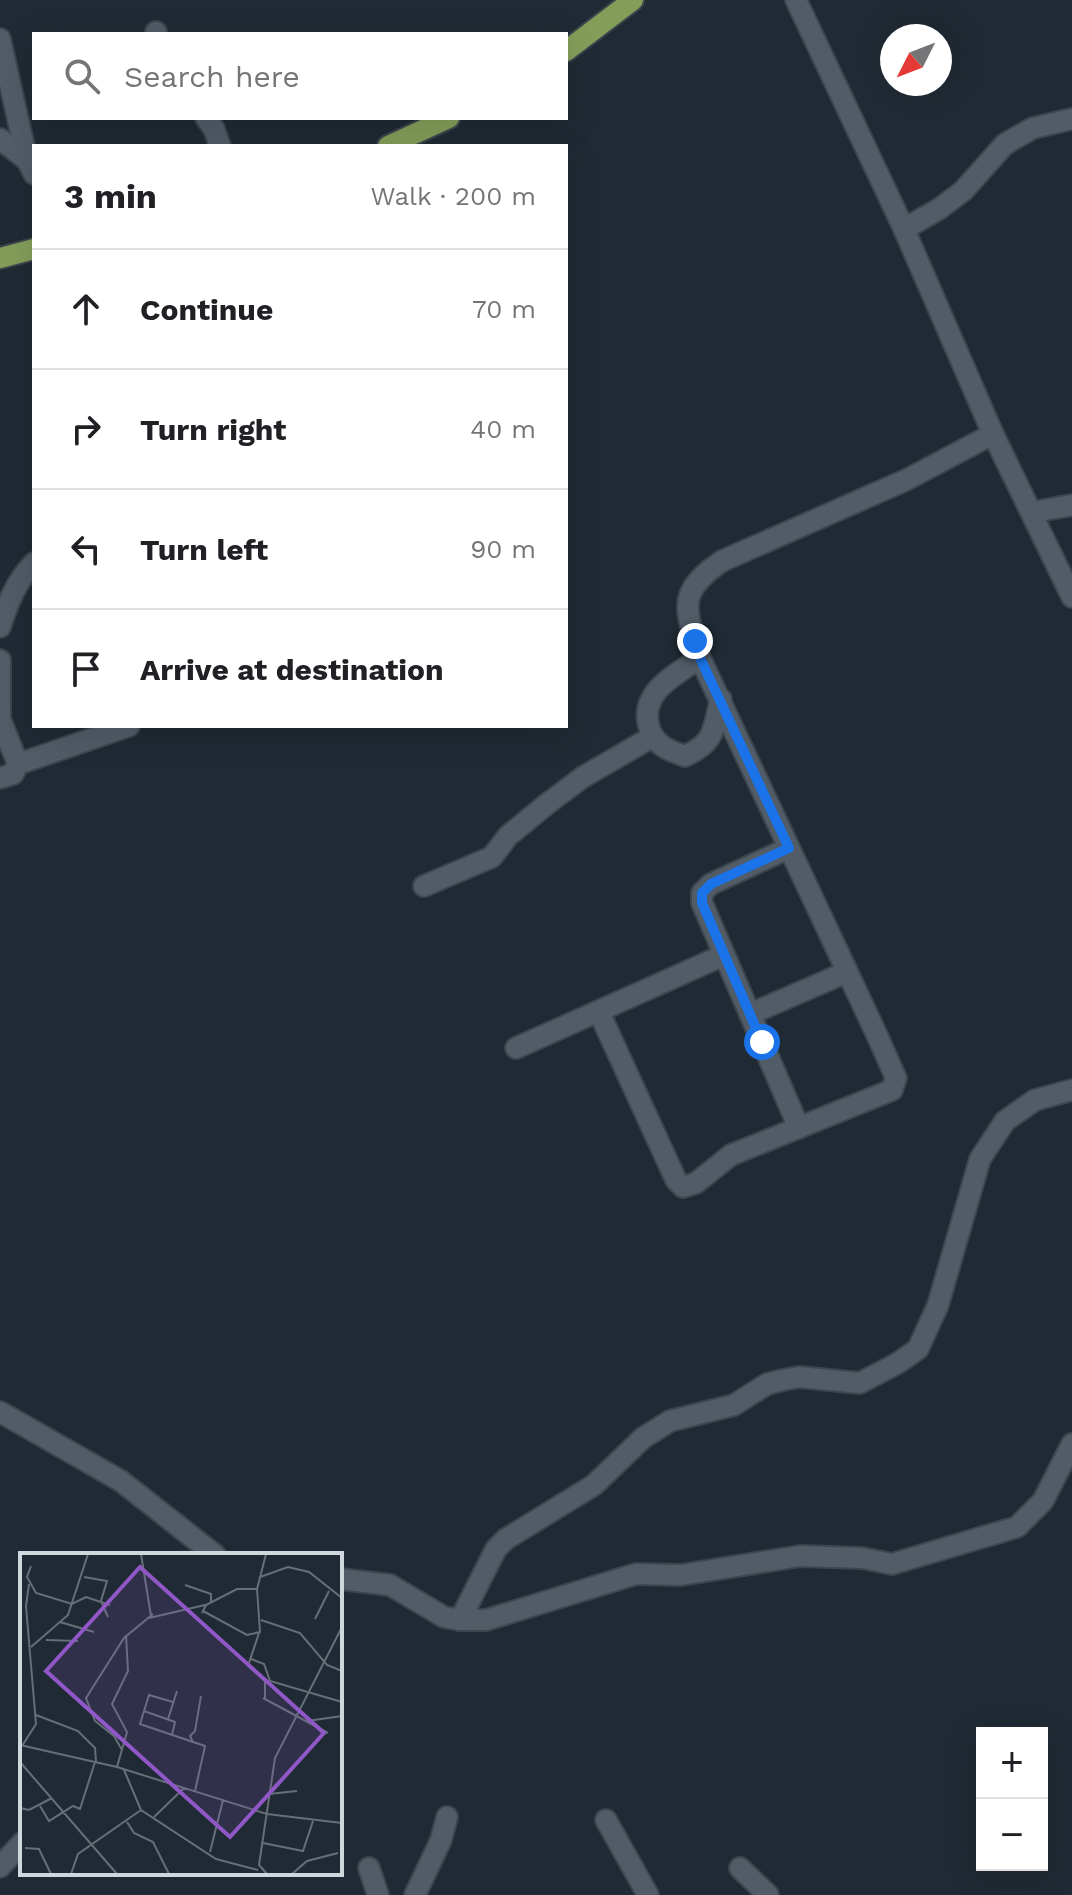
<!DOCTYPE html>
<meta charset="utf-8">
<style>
:root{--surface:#fff;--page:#f2f2f2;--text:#202124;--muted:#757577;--line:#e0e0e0}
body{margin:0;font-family:"Work Sans",sans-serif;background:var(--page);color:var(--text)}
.controls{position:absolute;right:24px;bottom:24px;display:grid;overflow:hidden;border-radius:0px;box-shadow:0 8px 32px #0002}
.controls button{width:72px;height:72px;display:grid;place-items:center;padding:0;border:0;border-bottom:2px solid var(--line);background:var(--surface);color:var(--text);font:40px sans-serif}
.compass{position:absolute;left:880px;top:24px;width:72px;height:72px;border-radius:50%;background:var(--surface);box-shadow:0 8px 32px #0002;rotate:228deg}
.stop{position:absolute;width:24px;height:24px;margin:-18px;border:6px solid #1a73e8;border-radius:50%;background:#fff}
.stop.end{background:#1a73e8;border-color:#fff;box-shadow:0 2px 8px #0008}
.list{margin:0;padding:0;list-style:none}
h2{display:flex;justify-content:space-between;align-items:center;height:104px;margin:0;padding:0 32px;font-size:34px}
h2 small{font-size:26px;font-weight:400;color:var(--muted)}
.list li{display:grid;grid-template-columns:52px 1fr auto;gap:24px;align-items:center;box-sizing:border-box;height:120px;padding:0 32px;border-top:2px solid var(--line)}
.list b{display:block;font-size:30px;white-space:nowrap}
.list em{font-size:26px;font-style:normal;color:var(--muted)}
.icon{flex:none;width:44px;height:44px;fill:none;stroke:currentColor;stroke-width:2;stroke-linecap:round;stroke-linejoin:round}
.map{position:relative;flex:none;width:1072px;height:1895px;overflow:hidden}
.search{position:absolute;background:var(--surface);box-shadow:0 8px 32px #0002;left:32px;top:32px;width:536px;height:88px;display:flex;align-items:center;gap:20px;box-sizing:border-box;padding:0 28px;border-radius:0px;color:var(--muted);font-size:30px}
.panel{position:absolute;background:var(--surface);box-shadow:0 8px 32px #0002;left:32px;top:144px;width:536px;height:584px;border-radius:0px}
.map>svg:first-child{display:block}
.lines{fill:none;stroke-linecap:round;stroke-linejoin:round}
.minor-casing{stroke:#3d454d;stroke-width:24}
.major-casing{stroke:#3d454d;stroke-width:24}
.minor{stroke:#515c67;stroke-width:20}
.major{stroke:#839e59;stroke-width:20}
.route{stroke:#1a73e8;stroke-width:10}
.inset-road{fill:none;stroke:#666f78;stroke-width:2}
.view{fill:#9057c6;fill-opacity:0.15;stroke:#9057c6;stroke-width:4}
.inset-edge{fill:none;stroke:#d0d7dd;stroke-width:4}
</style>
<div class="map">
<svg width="1072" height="1895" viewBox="0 0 1072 1895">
<rect width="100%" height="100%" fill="#202a34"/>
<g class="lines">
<g class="minor-casing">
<g id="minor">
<path d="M796,0L904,229L993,434L1072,597"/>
<path d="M156,32V34"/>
<path d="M0,39L27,160L34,174"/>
<path d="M206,118L214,129L220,146"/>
<path d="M0,139L27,160"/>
<path d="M904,229L939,209L963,191L1005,144L1033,128L1072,119"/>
<path d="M1033,512L1072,505"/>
<path d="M0,627C8,603 16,581 34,563"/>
<path d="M700,658C674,676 637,693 650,730C656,746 670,751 685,756C717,741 712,730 721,699"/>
<path d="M0,660V719L18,764L13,774L0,778"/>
<path d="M18,764L129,726"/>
<path d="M789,848L711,884L702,893V903L799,1128"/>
<path d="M424,886L492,857L508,836L547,804L583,777L652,737"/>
<path d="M599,1012L676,1180L683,1187L696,1183L731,1155L892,1090L896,1078L876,1033L700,658C686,609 675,593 722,561L906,480L993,434"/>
<path d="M750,1014L847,972"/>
<path d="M516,1048L724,955"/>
<path d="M0,1412L121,1481L215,1555"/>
<path d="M340,1579L390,1585L444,1617L460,1620H486L636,1574L681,1575L800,1556L862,1558L892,1564L1017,1527L1043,1501L1072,1444"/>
<path d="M460,1620L496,1549L506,1539L594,1485L643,1438L670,1421L734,1405L767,1384L783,1380L799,1377L860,1383L898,1363L918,1349L938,1305L980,1159L1005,1121L1035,1100L1072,1090"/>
<path d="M606,1820L648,1895"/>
<path d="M0,1867L22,1843"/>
<path d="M369,1868L378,1895"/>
<path d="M740,1868L768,1895"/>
<path d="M415,1895L441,1840L447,1817"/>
</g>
</g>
<g class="major-casing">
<g id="major">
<path d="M566,51L633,0"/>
<path d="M388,146L449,118"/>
<path d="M0,258L34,249"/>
</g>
</g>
<use href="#minor" class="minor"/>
<use href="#major" class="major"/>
</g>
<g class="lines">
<path class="route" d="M695,641L700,658L789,848L711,884L702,893V903L762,1042"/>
</g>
<g transform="translate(20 1553)">
<rect width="322" height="322" fill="#202a34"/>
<path class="inset-road" d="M121,1L131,63M11,13L7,24L16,40L52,51L66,44L90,52M64,24L87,28L81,48L88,64M240,24L268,14L289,19L322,45M165,32L191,41V50M237,36L246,1M182,60L186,52L217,36H237L240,79L227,82L183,58M129,65L185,52M295,66L309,38M241,67L280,80L307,112L322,118M40,69L74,79M239,80L228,113L245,128V146M26,87L58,88M11,94L48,62L68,1M231,106L244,111L250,128L322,149M243,145L308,180M153,149L129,142L120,171L185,193L175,238M124,158L155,169L152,182M16,162L58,178L75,195L76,209M148,166L157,138M287,168L322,163M173,189L170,183L175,178L181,143M0,192L97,214L247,261L322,270M2,193L16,171L6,53L9,31M102,197L94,183L75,168L66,145L104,85L133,61M0,209L97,321M97,214L107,179L92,151L108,118L106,82M104,217L121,257L196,306L238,317M249,241L277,238M20,253L29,268L53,253L60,256L75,209M0,255L9,257L32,245M134,264L164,235M107,269L114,280L133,289L149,321M243,290L283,298L293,268M5,295L19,296L31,321M190,299L203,247M51,321L58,301L121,257M247,321L239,312L255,205L322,74M272,321L287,308L318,300"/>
<path class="view" d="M120,14L304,180L210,284L26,118Z"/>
<rect width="322" height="322" class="inset-edge"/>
</g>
</svg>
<div class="controls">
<button>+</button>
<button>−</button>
</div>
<svg class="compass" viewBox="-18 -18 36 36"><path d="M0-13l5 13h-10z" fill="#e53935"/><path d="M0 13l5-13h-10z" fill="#757577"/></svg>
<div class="stop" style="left:762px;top:1042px"></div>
<div class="stop end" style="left:695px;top:641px"></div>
<div class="search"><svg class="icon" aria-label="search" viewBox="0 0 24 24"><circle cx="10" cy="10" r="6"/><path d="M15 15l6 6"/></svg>Search here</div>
<section class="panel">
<h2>3 min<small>Walk · 200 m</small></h2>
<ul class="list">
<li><svg class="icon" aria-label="ahead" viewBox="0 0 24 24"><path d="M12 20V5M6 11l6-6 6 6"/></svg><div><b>Continue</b></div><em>70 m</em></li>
<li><svg class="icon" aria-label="right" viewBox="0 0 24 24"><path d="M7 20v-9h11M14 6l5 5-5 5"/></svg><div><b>Turn right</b></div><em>40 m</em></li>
<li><svg class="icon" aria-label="left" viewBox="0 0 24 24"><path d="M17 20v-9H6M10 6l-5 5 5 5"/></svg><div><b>Turn left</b></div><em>90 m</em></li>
<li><svg class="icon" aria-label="arrive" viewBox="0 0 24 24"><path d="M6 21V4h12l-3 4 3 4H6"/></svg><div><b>Arrive at destination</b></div></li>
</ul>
</section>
</div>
